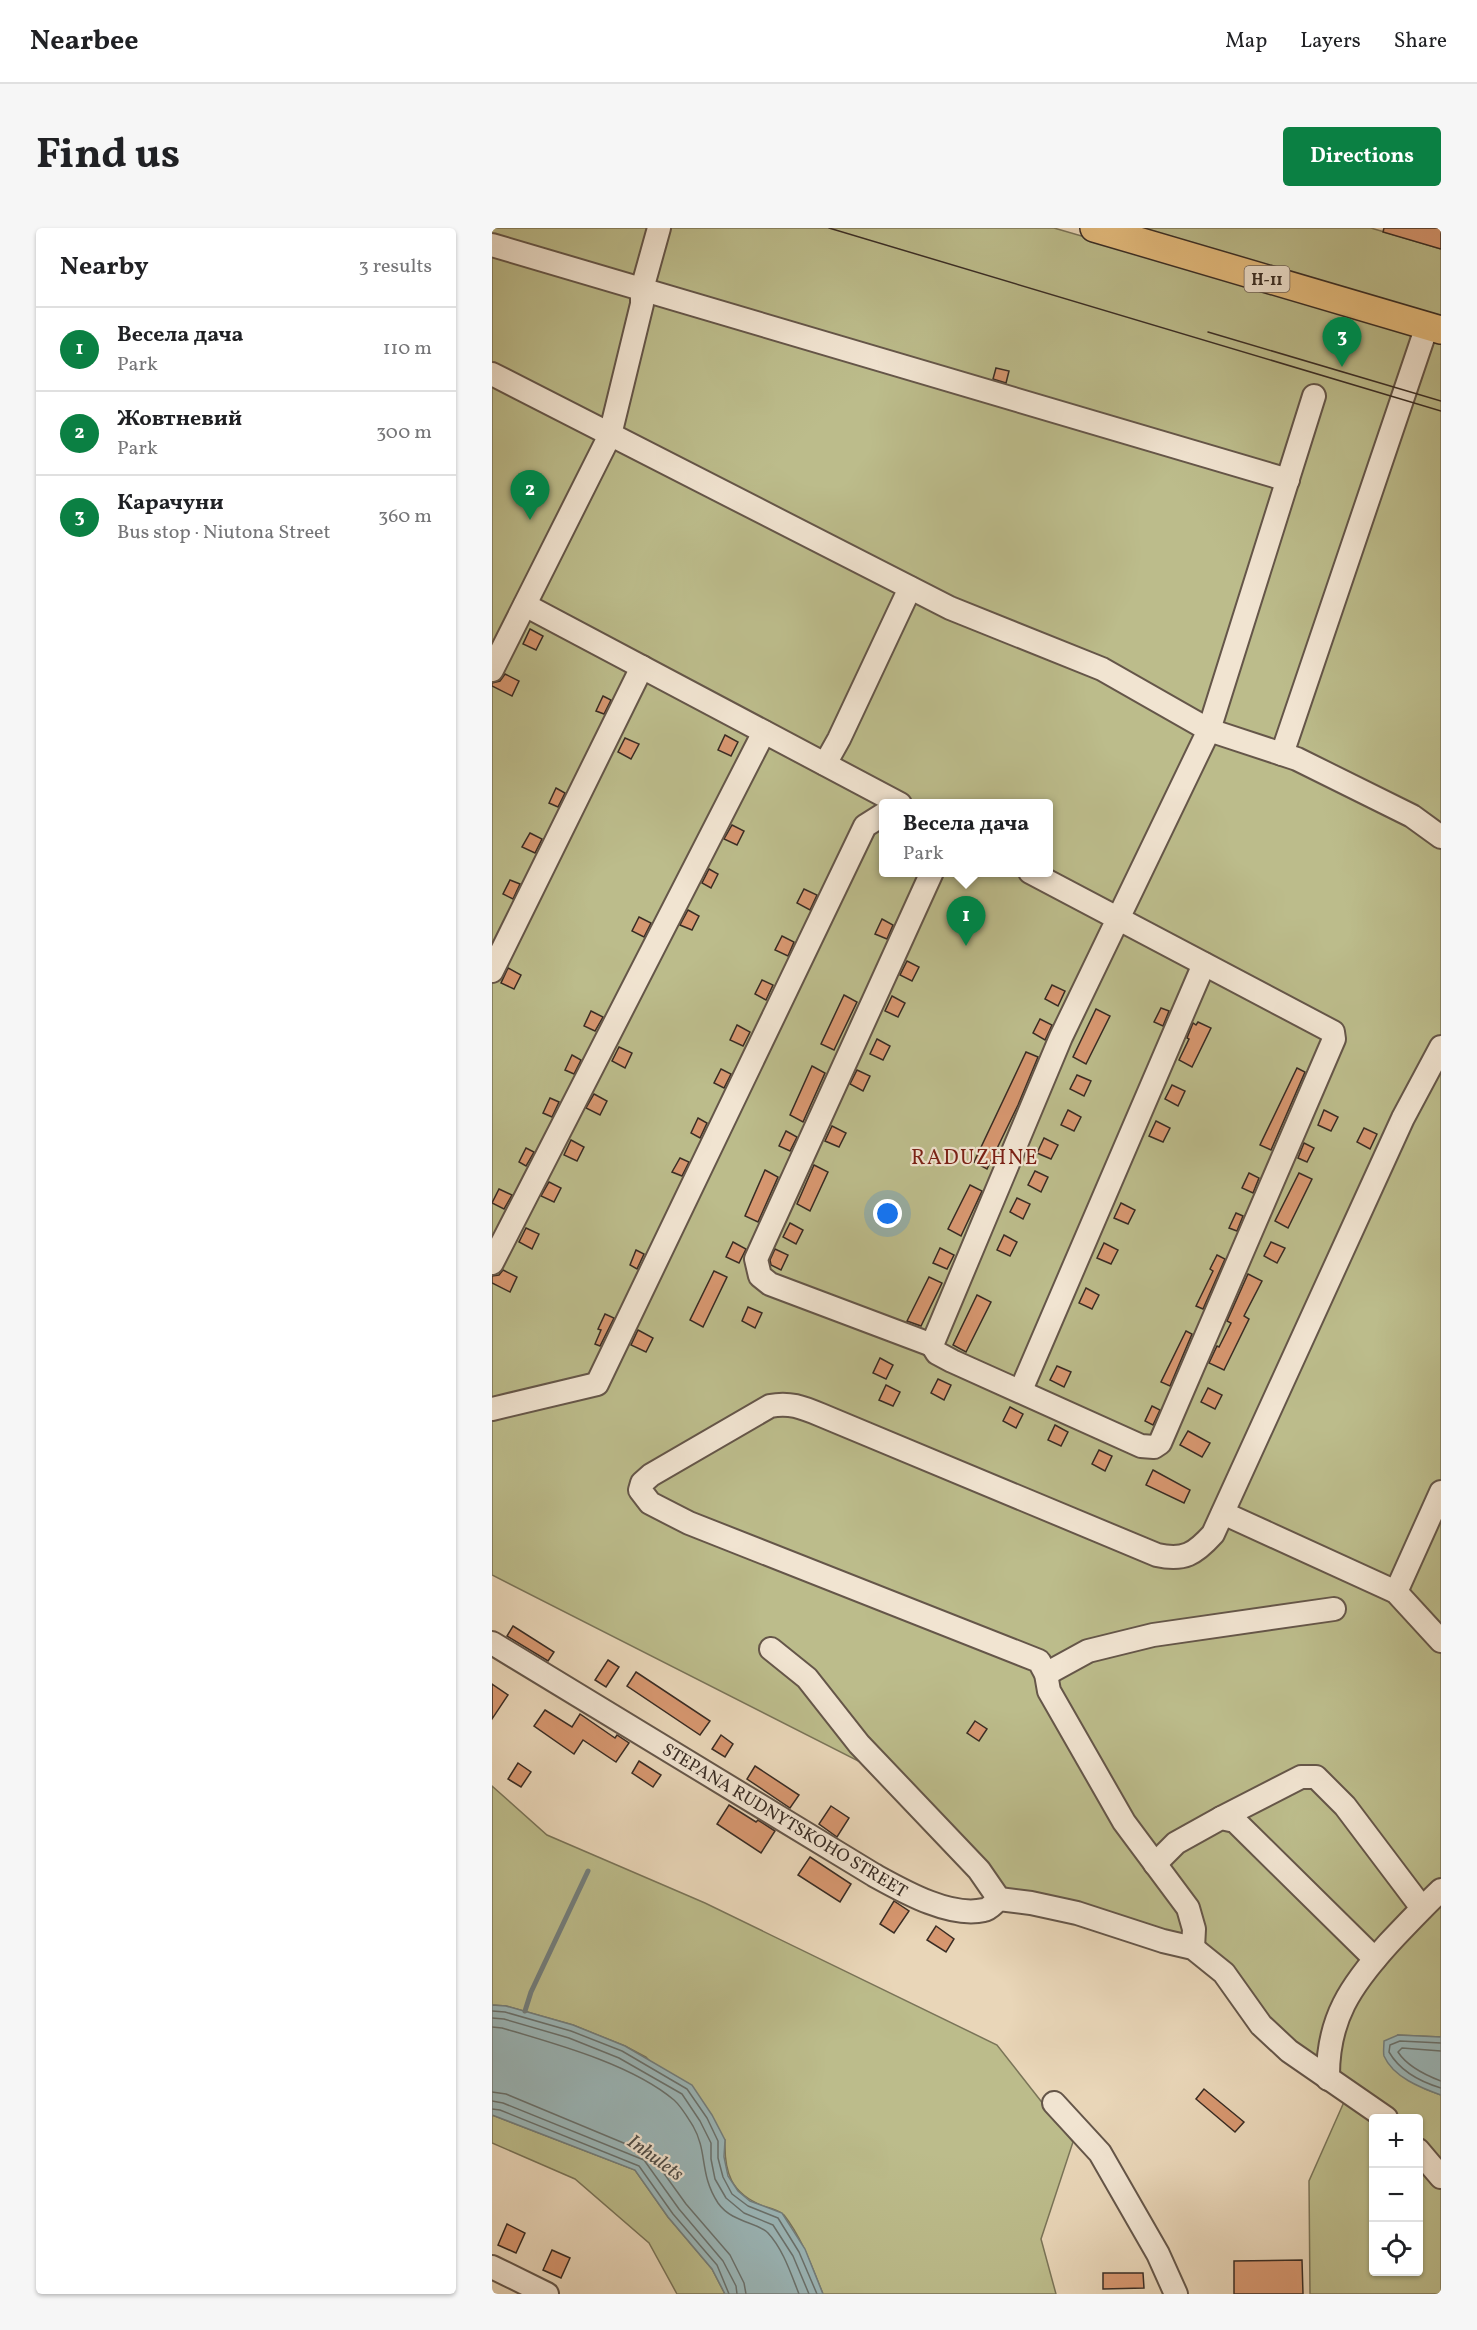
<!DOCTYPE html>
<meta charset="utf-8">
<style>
:root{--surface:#fff;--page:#f6f6f6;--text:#202124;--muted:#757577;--line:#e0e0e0;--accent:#0b8043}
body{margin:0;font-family:Vollkorn,serif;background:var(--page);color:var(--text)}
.controls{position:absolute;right:18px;bottom:18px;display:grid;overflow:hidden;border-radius:6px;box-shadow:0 2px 4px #0004}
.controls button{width:54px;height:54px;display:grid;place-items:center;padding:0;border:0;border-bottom:2px solid var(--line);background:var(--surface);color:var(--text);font:30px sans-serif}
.you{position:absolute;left:396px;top:986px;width:21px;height:21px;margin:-15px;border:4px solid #fff;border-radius:50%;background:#1a73e8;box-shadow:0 0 0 9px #1a73e833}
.badge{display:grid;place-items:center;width:39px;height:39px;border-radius:50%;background:var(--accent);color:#fff;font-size:20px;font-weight:700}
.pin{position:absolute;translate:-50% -50px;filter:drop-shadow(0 2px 3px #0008)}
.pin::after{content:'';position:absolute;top:32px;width:21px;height:18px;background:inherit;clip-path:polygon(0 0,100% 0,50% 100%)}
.popup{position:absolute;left:387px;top:571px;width:174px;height:78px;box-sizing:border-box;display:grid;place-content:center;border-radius:6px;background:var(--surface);filter:drop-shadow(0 2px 4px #0005);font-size:20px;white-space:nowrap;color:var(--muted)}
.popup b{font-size:22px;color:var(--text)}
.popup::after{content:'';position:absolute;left:50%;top:100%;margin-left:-12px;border:12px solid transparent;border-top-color:var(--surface)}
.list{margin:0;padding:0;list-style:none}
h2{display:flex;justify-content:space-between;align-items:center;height:78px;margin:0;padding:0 24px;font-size:26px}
h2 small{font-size:20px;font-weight:400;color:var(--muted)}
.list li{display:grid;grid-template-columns:39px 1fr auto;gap:18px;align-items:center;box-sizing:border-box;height:84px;padding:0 24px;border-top:2px solid var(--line)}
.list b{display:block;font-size:22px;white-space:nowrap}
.list p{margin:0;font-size:20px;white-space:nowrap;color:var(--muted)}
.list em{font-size:20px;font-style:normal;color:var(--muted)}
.icon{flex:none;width:33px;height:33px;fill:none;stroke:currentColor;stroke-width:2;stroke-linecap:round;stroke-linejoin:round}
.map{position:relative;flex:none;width:949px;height:2066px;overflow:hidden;border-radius:6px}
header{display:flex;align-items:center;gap:36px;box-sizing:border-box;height:84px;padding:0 30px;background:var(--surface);border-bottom:2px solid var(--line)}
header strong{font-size:28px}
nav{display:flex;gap:33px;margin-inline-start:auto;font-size:21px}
.intro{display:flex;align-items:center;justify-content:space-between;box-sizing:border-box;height:144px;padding:0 36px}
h1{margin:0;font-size:42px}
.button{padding:15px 27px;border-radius:6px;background:var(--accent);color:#fff;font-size:21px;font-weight:700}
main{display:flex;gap:36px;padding:0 36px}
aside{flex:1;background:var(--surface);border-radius:6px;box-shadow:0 2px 4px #0004}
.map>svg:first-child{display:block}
.green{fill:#bcbc8b;stroke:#7a7458;stroke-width:1.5;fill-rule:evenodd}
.water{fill:#9bb7b9;stroke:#747f7d;stroke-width:1.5}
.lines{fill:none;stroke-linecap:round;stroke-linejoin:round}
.shore{stroke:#6a726e;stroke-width:1.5}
.stream{stroke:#747f7d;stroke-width:5}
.building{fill:#d79770;stroke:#392c24;stroke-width:1.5}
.minor-casing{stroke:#655649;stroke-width:26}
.major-casing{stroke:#392c24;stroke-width:30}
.minor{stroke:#f1e4d1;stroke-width:22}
.major{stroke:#e4bb7c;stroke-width:27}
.tram{stroke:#392c24;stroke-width:1.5}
.labels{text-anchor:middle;stroke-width:4.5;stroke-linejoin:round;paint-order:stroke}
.shield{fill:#f1e4d1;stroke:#706358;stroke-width:1.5}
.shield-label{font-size:16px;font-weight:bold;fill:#392c24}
.street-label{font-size:18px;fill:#392c24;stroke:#f1e4d1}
.water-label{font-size:20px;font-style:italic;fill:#524f49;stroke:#f1e4d1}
.quarter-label{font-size:21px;letter-spacing:1.5px;fill:#7a1f14;stroke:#f1e4d1}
</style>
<header>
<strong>Nearbee</strong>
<nav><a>Map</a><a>Layers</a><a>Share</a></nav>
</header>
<div class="intro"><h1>Find us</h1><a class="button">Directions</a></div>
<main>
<aside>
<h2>Nearby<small>3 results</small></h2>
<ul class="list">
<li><span class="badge">1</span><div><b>Весела дача</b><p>Park</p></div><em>110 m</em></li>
<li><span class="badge">2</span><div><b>Жовтневий</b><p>Park</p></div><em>300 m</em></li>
<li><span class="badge">3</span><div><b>Карачуни</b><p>Bus stop · Niutona Street</p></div><em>360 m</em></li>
</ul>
</aside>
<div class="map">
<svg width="949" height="2066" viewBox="0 0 949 2066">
<rect width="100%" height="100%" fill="#e9d6b8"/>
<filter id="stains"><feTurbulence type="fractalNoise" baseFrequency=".00333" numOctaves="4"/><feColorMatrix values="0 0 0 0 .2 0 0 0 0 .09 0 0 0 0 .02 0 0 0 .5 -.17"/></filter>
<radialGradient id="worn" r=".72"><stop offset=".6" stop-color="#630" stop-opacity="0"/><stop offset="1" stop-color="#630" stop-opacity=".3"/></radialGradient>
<g class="green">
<path d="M0,0H562L949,112V1809L906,1807L933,1861L949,1867V2066H818L817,1953L856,1865L714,1729L507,1671L398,1549L0,1347ZM392,576H556V644H392ZM882,1890H926V2044H882Z"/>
<path d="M635,0H879L949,21V91Z"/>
<path d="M0,1558L55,1607L213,1675L505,1817L581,1914L549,2011L564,2066H331C320,2039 310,2010 292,1987C287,1982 278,1980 271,1978C239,1965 232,1945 233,1912L154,1829L133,1818L81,1797L14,1778L0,1777Z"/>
<path d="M0,1887L143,1942L176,1989L220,2041L233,2066H185L157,2015L83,1951L0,1915Z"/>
</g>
<g class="water">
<path d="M0,1777L14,1778L81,1797L133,1818L200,1857L220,1887L233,1912L232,1929L236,1948L246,1963L258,1973L290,1985L313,2021L331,2066H233L220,2041L176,1989L143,1942L0,1887Z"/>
<path d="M906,1807L949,1809V1867C929,1860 901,1849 892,1828C891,1824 892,1818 892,1813Z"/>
</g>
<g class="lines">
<g class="shore">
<path d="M0,1783L13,1784L79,1803L130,1823L195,1861L215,1890L226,1913V1930L231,1949L240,1966L256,1978L286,1990L307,2024L325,2066"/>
<path d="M0,1790L12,1791L77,1810L127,1830L190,1866L208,1893L219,1915V1931L223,1951L234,1970L252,1985L281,1997L301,2028L317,2066"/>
<path d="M0,1799L10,1800C64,1816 139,1836 182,1872C189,1878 196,1890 201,1898C216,1924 207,1946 226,1975C240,1995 266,1994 276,2005C291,2021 299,2046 307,2066"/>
<path d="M949,1815L908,1813L898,1817L897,1824C908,1843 929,1854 949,1860"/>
<path d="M949,1823L910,1820L906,1824C915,1838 933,1847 949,1853"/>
<path d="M0,1864L14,1866L158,1926L194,1976L238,2027L252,2055L254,2066"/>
<path d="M0,1873L11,1875L152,1932L187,1981L231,2033L244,2058L245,2066"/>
<path d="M0,1881L8,1882L147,1938L181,1986L225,2037L237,2066"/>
</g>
<path class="stream" d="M33,1783L39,1764L96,1643"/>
</g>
<g class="building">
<path d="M892,0H949V21L891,4Z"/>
<path d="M504,140L517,143L514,155L501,151Z"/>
<path d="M38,401L51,408L44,422L31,416Z"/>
<path d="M13,446L27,453L20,468L0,458V455L8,453Z"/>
<path d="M111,468L119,472L112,486L104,483Z"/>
<path d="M233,507L246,514L239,528L226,522Z"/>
<path d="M133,510L147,516L139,531L126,524Z"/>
<path d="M64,560L73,565L66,579L57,575Z"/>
<path d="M240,597L252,603L245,617L232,611Z"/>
<path d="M38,605L50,611L43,625L30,619Z"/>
<path d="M217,641L226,646L219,660L210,655Z"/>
<path d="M18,652L28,656L21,671L11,666Z"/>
<path d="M312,661L325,667L318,682L305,675Z"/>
<path d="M196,682L207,688L200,702L188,697Z"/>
<path d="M147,689L159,695L152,709L140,703Z"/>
<path d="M390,691L401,697L395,711L383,706Z"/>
<path d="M290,708L302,714L296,728L283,722Z"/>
<path d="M415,733L427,739L420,753L408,747Z"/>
<path d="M16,740L29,747L22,761L9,755Z"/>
<path d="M270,752L281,757L274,772L263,766Z"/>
<path d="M560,757L573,763L566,778L553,771Z"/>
<path d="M352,767L365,774L342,822L329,816Z"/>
<path d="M400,768L413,775L406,789L393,783Z"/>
<path d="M669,780L677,783L671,798L662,794Z"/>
<path d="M604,781L618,788L594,836L581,829Z"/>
<path d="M99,783L111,789L103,803L92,798Z"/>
<path d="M548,791L560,797L553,812L541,805Z"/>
<path d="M706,794L719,800L700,839L687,832L697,811L695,810L701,795L704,797Z"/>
<path d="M245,797L258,804L251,818L238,812Z"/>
<path d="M385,811L398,818L391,832L378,826Z"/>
<path d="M127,819L140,825L133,840L120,833Z"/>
<path d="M534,824L546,829L526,877L495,941L482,934Z"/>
<path d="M80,827L89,832L82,846L73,842Z"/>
<path d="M320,838L333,845L311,894L298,887Z"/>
<path d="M805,840L813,844L779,922L768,917Z"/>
<path d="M229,841L239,846L232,860L222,855Z"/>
<path d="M365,842L378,848L371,863L358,856Z"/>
<path d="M585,847L599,853L592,868L578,861Z"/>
<path d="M680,857L693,863L686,878L673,871Z"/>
<path d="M102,866L115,873L108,887L94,880Z"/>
<path d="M58,870L67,874L60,889L51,885Z"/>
<path d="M576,882L589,889L582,903L569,897Z"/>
<path d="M832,882L846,889L839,903L826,897Z"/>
<path d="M206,890L215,895L208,910L199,905Z"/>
<path d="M664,893L678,900L671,914L657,908Z"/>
<path d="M340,898L354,905L347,919L333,913Z"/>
<path d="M872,900L885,906L878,921L865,914Z"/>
<path d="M294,903L305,909L298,923L287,918Z"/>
<path d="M552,910L566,917L559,931L545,925Z"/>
<path d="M79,912L92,919L85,933L72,927Z"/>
<path d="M812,915L822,920L815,934L806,930Z"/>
<path d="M34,920L42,924L34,938L27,934Z"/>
<path d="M188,930L197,934L190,948L180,944Z"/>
<path d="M322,937L336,944L318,983L305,976Z"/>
<path d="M273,942L286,949L266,994L253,988Z"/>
<path d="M543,943L556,949L549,964L536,957Z"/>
<path d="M757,945L767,950L761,965L750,960Z"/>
<path d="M807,945L820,951L796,1000L783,993Z"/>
<path d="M57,954L69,960L62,974L49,968Z"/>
<path d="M478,957L490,963L469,1008L456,1001Z"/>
<path d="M7,961L20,967L12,981L0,975Z"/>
<path d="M525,970L538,976L531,991L518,984Z"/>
<path d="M629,975L643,982L636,996L622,990Z"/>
<path d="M744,985L751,988L745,1003L737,1000Z"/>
<path d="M298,995L311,1002L304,1016L291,1009Z"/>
<path d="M34,1000L47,1006L40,1021L27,1014Z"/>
<path d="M512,1007L525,1014L518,1028L505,1022Z"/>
<path d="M241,1014L254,1021L247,1035L234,1029Z"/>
<path d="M779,1014L793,1020L785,1035L772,1028Z"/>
<path d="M612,1015L626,1022L619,1036L605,1030Z"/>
<path d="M448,1020L462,1027L455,1041L441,1035Z"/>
<path d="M283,1021L296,1027L289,1042L279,1037L278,1032Z"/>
<path d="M144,1022L152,1026L145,1041L138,1037Z"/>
<path d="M725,1027L733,1031L711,1081L704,1078L721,1043L718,1041Z"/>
<path d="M11,1042L25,1049L18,1064L0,1055V1048L7,1047Z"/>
<path d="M222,1043L235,1049L211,1099L198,1092Z"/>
<path d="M756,1046L770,1053L752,1088L757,1091L732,1142L717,1135L725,1118L727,1119L739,1095L735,1093Z"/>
<path d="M437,1049L450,1055L429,1098L415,1093Z"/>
<path d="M594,1060L607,1067L600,1081L587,1075Z"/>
<path d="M485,1067L499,1074L474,1124L461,1117Z"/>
<path d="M256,1079L270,1085L263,1100L250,1093Z"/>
<path d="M113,1086L122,1090L108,1118L103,1116L109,1102L106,1101Z"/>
<path d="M146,1102L161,1110L154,1124L139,1117Z"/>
<path d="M694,1103L700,1106L678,1158L669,1154Z"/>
<path d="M388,1130L401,1137L394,1151L381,1145Z"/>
<path d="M565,1138L579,1144L572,1159L558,1152Z"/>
<path d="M446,1151L459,1157L452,1172L439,1165Z"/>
<path d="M394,1157L408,1164L401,1178L387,1172Z"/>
<path d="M716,1160L730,1167L723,1181L709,1174Z"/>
<path d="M660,1178L668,1182L661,1197L653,1193Z"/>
<path d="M518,1179L531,1186L524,1200L511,1193Z"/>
<path d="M563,1197L576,1204L569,1218L556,1212Z"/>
<path d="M696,1203L718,1215L710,1229L688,1217Z"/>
<path d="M607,1222L620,1228L613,1243L600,1236Z"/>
<path d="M661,1242L698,1262L692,1275L654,1257Z"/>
<path d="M21,1398L62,1424L56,1433L15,1408Z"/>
<path d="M116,1432L127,1439L114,1459L103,1452Z"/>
<path d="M144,1444L218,1493L208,1507L135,1458Z"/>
<path d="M0,1456L16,1467L0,1491Z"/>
<path d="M53,1482L80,1499L88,1486L123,1510L125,1507L137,1515L124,1534L91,1512L82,1526L42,1498Z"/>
<path d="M483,1493L495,1501L487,1513L475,1505Z"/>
<path d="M229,1507L241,1516L233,1529L220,1521Z"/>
<path d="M147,1533L169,1547L161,1559L140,1545Z"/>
<path d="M26,1535L39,1544L29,1559L16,1551Z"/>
<path d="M263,1538L307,1567L298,1580L255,1551Z"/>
<path d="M237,1577L264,1594L266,1592L283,1603L269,1625L225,1596Z"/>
<path d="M339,1578L357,1590L345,1609L327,1596Z"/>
<path d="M318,1629L359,1656L348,1674L306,1647Z"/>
<path d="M402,1673L417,1683L402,1705L388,1696Z"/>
<path d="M444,1698L462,1711L454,1724L435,1712Z"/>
<path d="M712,1861L752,1894L743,1904L704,1871Z"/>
<path d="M15,1996L33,2005L24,2025L6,2017Z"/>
<path d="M60,2022L78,2030L69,2050L51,2042Z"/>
<path d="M810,2032L811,2066H742V2033Z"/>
<path d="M611,2045H651L652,2060L611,2061Z"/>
</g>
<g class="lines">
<g class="minor-casing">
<g id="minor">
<path d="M0,17L796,252"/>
<path d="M0,146L458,380L610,441L717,502L805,531L920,588L949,609"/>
<path d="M33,377L408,576"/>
<path d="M0,442L118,207L150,76V61L167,0"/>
<path d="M790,526L935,98"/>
<path d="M333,536L347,511L418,360"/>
<path d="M440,644L264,1031L268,1048L278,1056L440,1117"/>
<path d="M538,644L841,804L842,811L668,1215L662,1219L649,1218L460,1133L445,1125L440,1117L569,809L717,502L822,168"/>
<path d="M0,743L150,439"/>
<path d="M0,1035L272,504"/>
<path d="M529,1162L712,736"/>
<path d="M0,1181L105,1156L373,598L392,586"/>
<path d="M731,1285L904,1364L949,1413"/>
<path d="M904,1364L949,1264"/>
<path d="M0,1415L382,1647C411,1663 458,1690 492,1682C498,1681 502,1675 507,1671L539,1675L585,1685L671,1713L701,1720L732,1745L769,1797L797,1823L894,1890"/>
<path d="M279,1421L315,1450L367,1516L487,1642L507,1671"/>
<path d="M554,1446L596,1423L661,1407L842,1381"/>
<path d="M729,1590L809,1549H824L853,1578L930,1680"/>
<path d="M663,1636L684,1615L729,1590L743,1593L883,1731"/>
<path d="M701,1720L702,1701L696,1680L632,1594L557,1463L554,1446L547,1433L197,1295L158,1275L148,1262L150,1255L159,1247L278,1178C297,1174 310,1179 329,1187L665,1327C692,1333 703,1326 721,1306L911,890L949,819"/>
<path d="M836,1851C835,1791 859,1757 897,1715C914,1697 931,1679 949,1662"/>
<path d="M562,1875L608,1925L666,2026L684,2066"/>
<path d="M926,1922L949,1949"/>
<path d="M0,2039L55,2066"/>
</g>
</g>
<g class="major-casing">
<path id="major" d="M602,0L949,102"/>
</g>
<use href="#minor" class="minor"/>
<use href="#major" class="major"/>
<g class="tram">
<path d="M337,0L949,183"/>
<path d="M716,104L949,173"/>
</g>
</g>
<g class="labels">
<rect class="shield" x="752.5" y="38" width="45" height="26" rx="4.5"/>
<g class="shield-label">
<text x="775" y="57">Н-11</text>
</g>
<g class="street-label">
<text transform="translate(293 1592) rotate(31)" y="6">STEPANA RUDNYTSKOHO STREET</text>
</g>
<g class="water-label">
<text transform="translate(164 1929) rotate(36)" y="7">Inhulets</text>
</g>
<g class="quarter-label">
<text x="483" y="936">RADUZHNE</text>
</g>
</g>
<rect width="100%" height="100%" filter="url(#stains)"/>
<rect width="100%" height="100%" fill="url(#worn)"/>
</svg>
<div class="controls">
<button>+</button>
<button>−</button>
<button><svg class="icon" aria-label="locate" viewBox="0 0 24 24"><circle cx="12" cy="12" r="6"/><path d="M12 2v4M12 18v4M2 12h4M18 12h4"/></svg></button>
</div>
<div class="you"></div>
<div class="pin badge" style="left:474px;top:718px">1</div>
<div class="popup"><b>Весела дача</b>Park</div>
<div class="pin badge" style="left:38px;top:292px">2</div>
<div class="pin badge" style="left:850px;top:139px">3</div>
</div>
</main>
